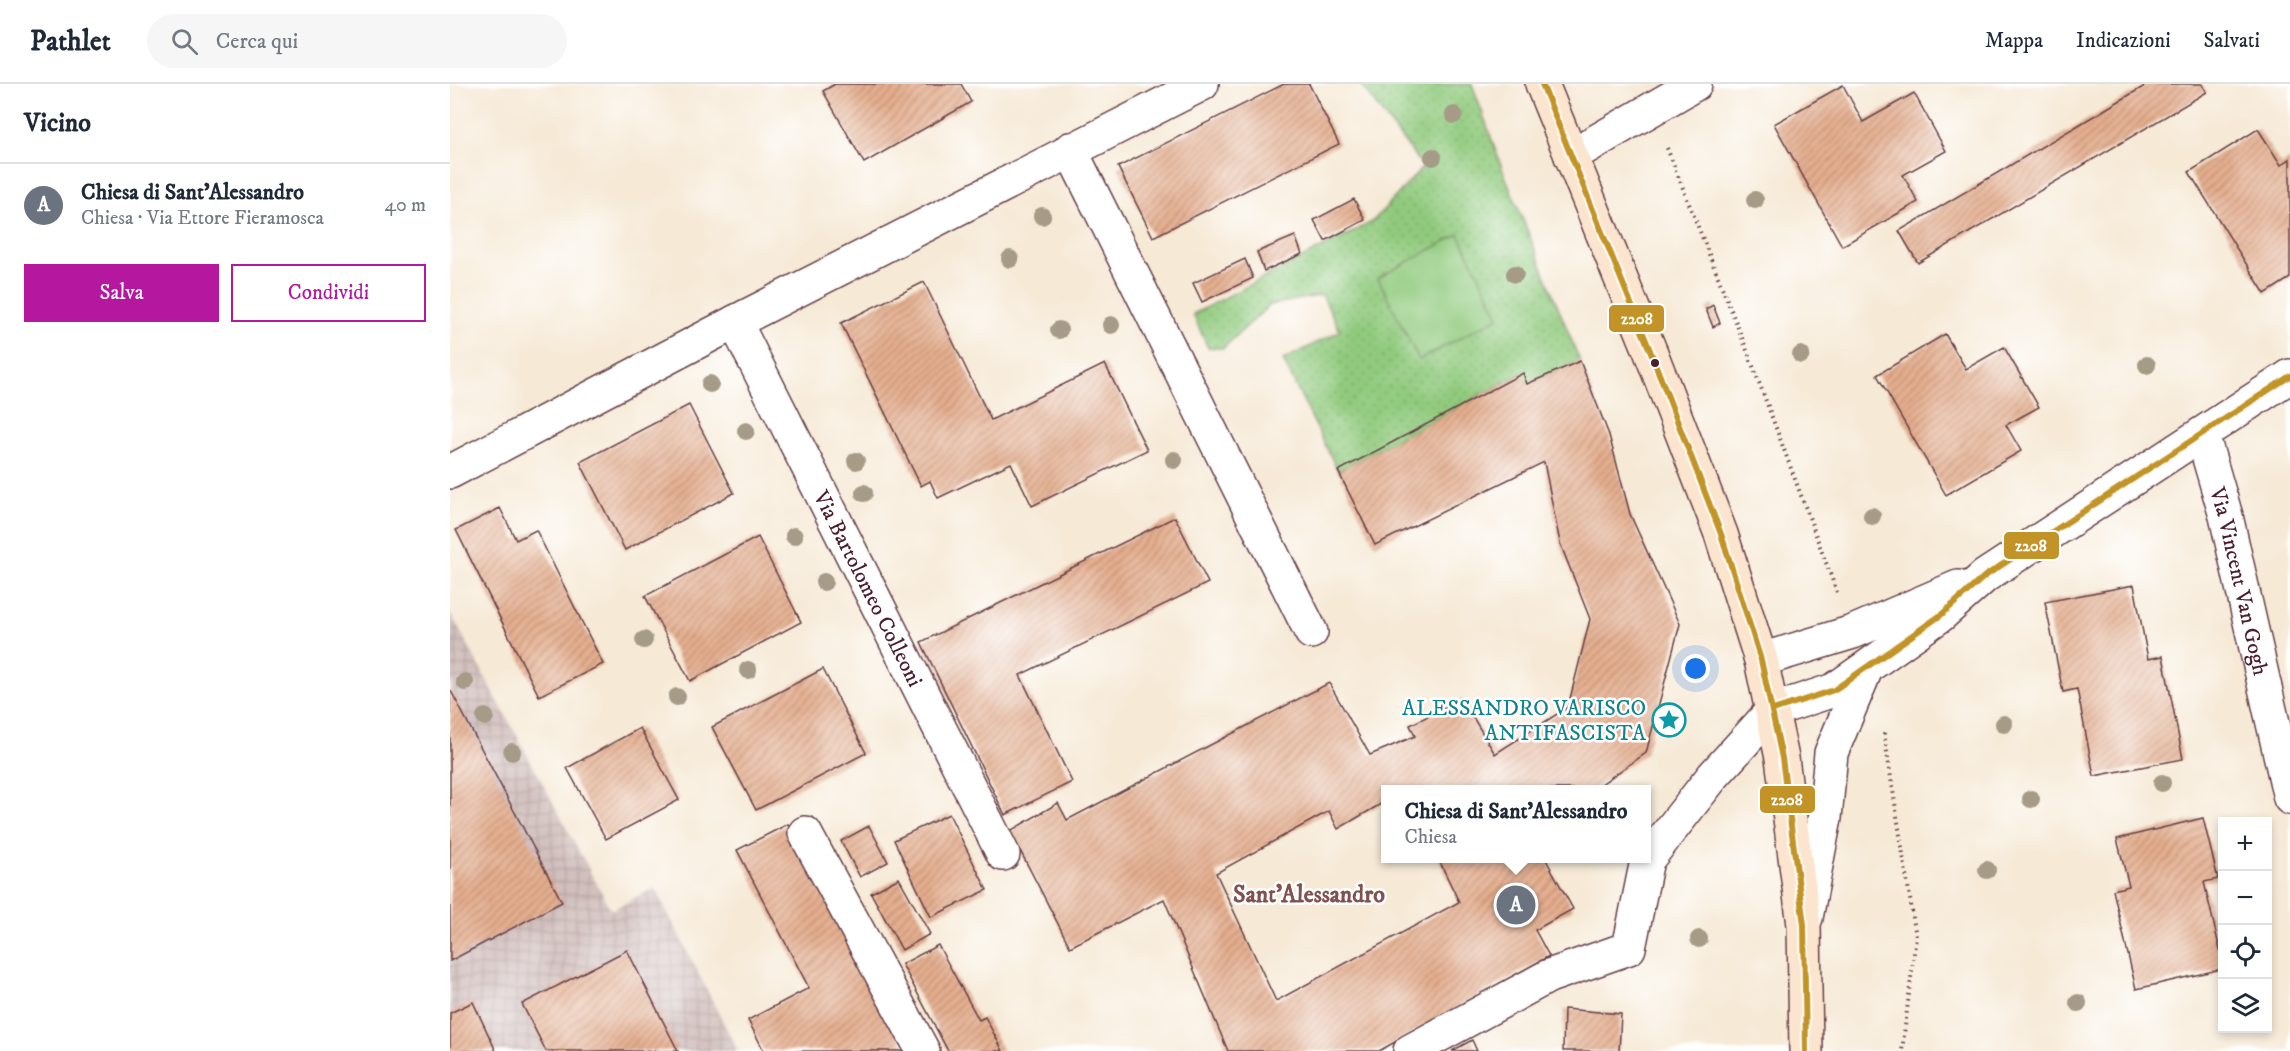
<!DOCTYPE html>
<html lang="it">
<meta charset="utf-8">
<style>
:root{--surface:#fff;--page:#f6f6f7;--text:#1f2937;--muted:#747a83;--line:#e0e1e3;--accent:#b5179e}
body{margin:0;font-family:"IM FELL DW Pica",serif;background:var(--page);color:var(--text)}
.controls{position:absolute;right:18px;bottom:18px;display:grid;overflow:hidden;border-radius:0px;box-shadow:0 3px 9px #0003}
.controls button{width:54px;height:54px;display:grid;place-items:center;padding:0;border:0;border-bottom:2px solid var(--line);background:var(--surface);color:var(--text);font:30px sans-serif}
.you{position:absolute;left:1246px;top:585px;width:21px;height:21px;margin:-15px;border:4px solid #fff;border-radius:50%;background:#1a73e8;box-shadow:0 0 0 9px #1a73e833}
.badge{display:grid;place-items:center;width:39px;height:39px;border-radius:50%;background:var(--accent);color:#fff;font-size:20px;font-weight:700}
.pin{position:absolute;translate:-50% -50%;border:3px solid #fff;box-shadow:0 2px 6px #0006}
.popup{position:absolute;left:931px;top:701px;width:270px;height:78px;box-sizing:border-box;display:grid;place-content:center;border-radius:0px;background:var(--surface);filter:drop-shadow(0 2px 4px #0005);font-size:20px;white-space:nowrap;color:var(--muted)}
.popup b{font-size:22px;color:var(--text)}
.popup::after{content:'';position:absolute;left:50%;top:100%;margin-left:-12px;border:12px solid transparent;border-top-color:var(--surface)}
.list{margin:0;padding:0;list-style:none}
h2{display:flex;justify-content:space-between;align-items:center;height:78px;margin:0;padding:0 24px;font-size:26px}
h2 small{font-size:20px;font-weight:400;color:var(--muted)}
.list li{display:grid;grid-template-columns:39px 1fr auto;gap:18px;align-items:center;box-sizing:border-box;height:84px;padding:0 24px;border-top:2px solid var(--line)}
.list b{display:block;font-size:22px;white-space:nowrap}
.list p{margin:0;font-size:20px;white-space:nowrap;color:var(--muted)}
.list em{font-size:20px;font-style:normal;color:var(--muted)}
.actions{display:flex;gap:12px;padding:18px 24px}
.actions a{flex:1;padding:14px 0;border:2px solid var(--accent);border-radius:0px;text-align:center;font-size:21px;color:var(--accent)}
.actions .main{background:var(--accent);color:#fff}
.icon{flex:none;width:33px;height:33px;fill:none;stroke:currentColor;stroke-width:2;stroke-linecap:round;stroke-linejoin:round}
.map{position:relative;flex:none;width:1840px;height:967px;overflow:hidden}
header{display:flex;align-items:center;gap:36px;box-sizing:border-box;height:84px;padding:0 30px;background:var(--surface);border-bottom:2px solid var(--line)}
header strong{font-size:28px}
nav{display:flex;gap:33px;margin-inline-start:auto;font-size:21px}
.search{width:420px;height:54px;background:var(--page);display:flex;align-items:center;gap:15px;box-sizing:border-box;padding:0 21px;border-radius:33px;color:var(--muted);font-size:22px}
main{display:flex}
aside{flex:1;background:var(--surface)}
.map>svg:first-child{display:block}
.industrial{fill:url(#industrial-grid)}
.grass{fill:url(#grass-dots);stroke:#6d7454;stroke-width:1.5}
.park{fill:#90ca7d;stroke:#6d7454;stroke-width:1.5}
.building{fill:url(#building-hatch)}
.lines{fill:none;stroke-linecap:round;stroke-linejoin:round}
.street-casing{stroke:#643d44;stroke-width:36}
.secondary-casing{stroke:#643d44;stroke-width:36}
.path{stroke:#643d44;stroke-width:4;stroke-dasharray:1.5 4.5;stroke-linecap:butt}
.street{stroke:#fff;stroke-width:33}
.secondary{stroke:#fbe5cf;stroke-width:33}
.bus-1-casing{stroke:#fff;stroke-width:10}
.bus-1{stroke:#c29428;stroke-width:6}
.tree{fill:#a59b87}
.bus-dot{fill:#4a1f2b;stroke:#fff;stroke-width:2}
.labels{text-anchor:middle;stroke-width:5;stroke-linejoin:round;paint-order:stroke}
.street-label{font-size:22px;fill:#4a1f2b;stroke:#fff}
.culture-label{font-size:22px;fill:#0d838f;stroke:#fff;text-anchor:end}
.neighbourhood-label{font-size:24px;font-weight:bold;fill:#80514e;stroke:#fff}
.line-badge{stroke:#fff;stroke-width:2}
.badge-label{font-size:16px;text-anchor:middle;font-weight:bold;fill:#fff}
</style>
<header>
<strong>Pathlet</strong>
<div class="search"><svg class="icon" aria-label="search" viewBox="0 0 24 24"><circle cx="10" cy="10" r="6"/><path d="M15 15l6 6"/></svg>Cerca qui</div>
<nav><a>Mappa</a><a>Indicazioni</a><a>Salvati</a></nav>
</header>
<main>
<aside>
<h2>Vicino<small></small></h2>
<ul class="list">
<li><span class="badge" style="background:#6b7280">A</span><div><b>Chiesa di Sant'Alessandro</b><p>Chiesa · Via Ettore Fieramosca</p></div><em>40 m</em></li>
</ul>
<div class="actions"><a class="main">Salva</a><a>Condividi</a></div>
</aside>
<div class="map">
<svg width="1840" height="967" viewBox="0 0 1840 967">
<defs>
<pattern id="industrial-grid" width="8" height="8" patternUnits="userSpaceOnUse" patternTransform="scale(1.5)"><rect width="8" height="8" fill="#d1bfbd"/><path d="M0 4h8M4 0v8" fill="none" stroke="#b5a4a3"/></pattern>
<pattern id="grass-dots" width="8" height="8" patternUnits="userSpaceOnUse" patternTransform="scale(1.5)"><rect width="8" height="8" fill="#90ca7d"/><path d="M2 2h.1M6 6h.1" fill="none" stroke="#7ead6c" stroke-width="1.8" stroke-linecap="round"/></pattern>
<pattern id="building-hatch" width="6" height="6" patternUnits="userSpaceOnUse" patternTransform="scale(1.5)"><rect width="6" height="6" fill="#e5af8f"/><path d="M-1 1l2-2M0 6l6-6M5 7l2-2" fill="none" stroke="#bc8e75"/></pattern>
</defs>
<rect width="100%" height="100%" fill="#fff"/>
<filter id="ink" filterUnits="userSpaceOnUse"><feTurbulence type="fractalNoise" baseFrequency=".0167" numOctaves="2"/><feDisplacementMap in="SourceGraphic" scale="12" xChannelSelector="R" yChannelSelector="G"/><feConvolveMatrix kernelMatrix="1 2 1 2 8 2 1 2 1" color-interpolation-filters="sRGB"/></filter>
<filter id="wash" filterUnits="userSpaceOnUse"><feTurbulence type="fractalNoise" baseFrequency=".008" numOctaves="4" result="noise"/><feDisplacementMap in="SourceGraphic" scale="24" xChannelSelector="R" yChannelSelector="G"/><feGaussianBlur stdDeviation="1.35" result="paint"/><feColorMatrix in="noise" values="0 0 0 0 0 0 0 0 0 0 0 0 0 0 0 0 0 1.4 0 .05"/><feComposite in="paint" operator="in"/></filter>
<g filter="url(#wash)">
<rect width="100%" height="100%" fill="#f6e9d5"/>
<path class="industrial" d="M0,528L161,826L205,804L288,967H0Z"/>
<path class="grass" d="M910,0H1022L1052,84L1130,277L1077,300L1072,289L888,387L833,276L890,247L872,211L820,221L773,264H758L743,230L922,138L973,83Z"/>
<path class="park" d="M1009,150L1049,233L969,276L928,194Z"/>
<g id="blocks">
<g class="building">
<path d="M385,0H511L521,18L414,79L373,7Z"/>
<path d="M834,0H859L889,60L703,153L668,83Z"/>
<path d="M1698,0H1752L1757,8L1468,179L1449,147Z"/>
<path d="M1393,1L1413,38L1464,9L1496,67L1453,91L1468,118L1392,162L1324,40Z"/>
<path d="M1808,45L1831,81L1840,75V194L1815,210L1739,88Z"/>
<path d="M904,115L915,136L875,157L864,136Z"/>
<path d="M845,152L852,170L814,187L807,168Z"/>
<path d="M795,175L803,194L752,218L743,199Z"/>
<path d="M474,198L541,336L655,280L697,366L582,422L561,379L488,414L480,397L471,402L391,239Z"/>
<path d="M1263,221L1270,239L1263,243L1256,225Z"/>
<path d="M1495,250L1516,285L1554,263L1589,323L1556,341L1571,367L1496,411L1427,291Z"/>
<path d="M1130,277L1159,351L1180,430L1230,540L1196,669L1144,705H936V717L888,745L879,727L766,789L826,917L1009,818L988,774H1095L1123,825L1085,846L1099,872L929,967H778L714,815L620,863L560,747L608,719L617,736L879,599L920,671L965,652L960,641L1012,615L1045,670L1118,623L1140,535L1110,459L1094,378L925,461L888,387L1073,289L1077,300Z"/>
<path d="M239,321L284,409L175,466L130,378Z"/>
<path d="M50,424L66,456L86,446L153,580L89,612L6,446Z"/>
<path d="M725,433L758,499L570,591L622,698L555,731L471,558Z"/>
<path d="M308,453L351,538L240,597L195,512Z"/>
<path d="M1684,501L1698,575L1713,572L1733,675L1644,692L1627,605L1613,608L1595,518Z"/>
<path d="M373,585L416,669L306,726L262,643Z"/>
<path d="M0,605L112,818L0,877Z"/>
<path d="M190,644L229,716L156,755L117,684Z"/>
<path d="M499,730L537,806L481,833L444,756Z"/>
<path d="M1753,734L1768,795L1754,798L1772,875V885L1686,905L1663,806L1679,802L1667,755Z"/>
<path d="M338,740L457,967H314L298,936L359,904L287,766Z"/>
<path d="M419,742L438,778L410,793L391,757Z"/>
<path d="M449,794L480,850L452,866L421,809Z"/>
<path d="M488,861L529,936L535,933L553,967H498L452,880Z"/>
<path d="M177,866L228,967H96L72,920Z"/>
<path d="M23,918L46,967H0V929Z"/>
<path d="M1114,925L1171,930L1169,967H1113Z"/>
<path d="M1022,956L1027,967H1002Z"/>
</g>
</g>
</g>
<g filter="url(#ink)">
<use href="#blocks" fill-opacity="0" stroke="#643d44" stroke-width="1.5"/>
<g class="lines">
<g class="street-casing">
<g id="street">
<path d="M620,65L861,548"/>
<path d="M1121,72L1245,0"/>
<path id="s1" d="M285,238L553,770"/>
<path id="s2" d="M1752,350L1776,432L1840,714"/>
<path d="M0,388L285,238L752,0"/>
<path d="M1311,576L1403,548L1508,503"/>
<path d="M355,749L473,967"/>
<path d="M1356,834L1375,734L1381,669L1416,585"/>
<path d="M960,967L1099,892L1179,864L1197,776L1263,692L1323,626L1384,606L1491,531L1535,492L1840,292"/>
</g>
</g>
<g class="secondary-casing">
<path id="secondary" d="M1092,0L1201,269L1271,450L1311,576L1332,674L1354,841L1356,967"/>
</g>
<g class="path">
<path d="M1217,64L1300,274L1388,511"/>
<path d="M1434,649L1466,853L1452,967"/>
</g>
<use href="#street" class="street"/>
<use href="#secondary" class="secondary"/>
<g class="bus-1-casing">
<g id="bus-1">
<path d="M1092,0L1201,269L1271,450L1311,576L1332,674L1354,841L1356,967"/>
<path d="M1323,626L1384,606L1491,531L1535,492L1840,292"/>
</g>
</g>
<use href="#bus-1" class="bus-1"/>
</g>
<g class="tree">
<circle cx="1004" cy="31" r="9"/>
<circle cx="983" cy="73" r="9"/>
<circle cx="1305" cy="116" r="9"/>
<circle cx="592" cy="132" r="9"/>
<circle cx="560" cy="175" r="9"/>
<circle cx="1065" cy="190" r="9"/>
<circle cx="661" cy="241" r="9"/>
<circle cx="609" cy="246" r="9"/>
<circle cx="1351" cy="271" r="9"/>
<circle cx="1697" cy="281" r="9"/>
<circle cx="260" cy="300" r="9"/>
<circle cx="296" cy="347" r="9"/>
<circle cx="724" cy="376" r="9"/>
<circle cx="406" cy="377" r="9"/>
<circle cx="414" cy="409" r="9"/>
<circle cx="1422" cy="432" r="9"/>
<circle cx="344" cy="452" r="9"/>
<circle cx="374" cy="498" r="9"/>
<circle cx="194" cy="556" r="9"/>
<circle cx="298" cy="586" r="9"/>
<circle cx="15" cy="598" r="9"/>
<circle cx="227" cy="613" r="9"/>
<circle cx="35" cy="633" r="9"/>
<circle cx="1554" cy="640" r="9"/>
<circle cx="62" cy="668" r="9"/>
<circle cx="1712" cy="699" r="9"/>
<circle cx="1581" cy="715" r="9"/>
<circle cx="1537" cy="786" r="9"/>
<circle cx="1249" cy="855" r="9"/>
<circle cx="1628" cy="919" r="9"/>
</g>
</g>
<defs>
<g id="sight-ring" transform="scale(1.725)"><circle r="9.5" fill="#fff" stroke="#0f9aa8" stroke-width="1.5"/><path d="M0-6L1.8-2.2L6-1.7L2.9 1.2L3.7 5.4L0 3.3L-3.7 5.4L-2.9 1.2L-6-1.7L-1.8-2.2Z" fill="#0f9aa8"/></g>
</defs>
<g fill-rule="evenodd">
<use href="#sight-ring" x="1219" y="636"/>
</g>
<circle class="bus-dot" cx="1205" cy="279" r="5"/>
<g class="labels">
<g class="street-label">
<text dy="8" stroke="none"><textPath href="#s2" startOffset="152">Via Vincent Van Gogh</textPath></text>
<text dy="8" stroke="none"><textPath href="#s1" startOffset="298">Via Bartolomeo Colleoni</textPath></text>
</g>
<g class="culture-label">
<text x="1196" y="631">ALESSANDRO VARISCO<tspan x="1196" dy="25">ANTIFASCISTA</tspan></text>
</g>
<g class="neighbourhood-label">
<text x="859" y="818">Sant'Alessandro</text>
</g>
</g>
<g class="line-badge">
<rect x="1158" y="220" width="57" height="29" rx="6" fill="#c29428"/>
<rect x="1553" y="447" width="57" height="29" rx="6" fill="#c29428"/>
<rect x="1309" y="701" width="57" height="29" rx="6" fill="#c29428"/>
</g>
<g class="badge-label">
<text x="1187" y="240">z208</text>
<text x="1581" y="467">z208</text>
<text x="1337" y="721">z208</text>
</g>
</svg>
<div class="controls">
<button>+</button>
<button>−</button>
<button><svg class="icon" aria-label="locate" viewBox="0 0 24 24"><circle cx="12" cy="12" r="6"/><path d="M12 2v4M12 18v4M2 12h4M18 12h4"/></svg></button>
<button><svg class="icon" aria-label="layers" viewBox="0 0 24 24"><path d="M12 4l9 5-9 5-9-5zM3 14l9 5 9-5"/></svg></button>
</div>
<div class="you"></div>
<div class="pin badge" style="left:1066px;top:821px;background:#6b7280">A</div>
<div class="popup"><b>Chiesa di Sant'Alessandro</b>Chiesa</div>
</div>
</main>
